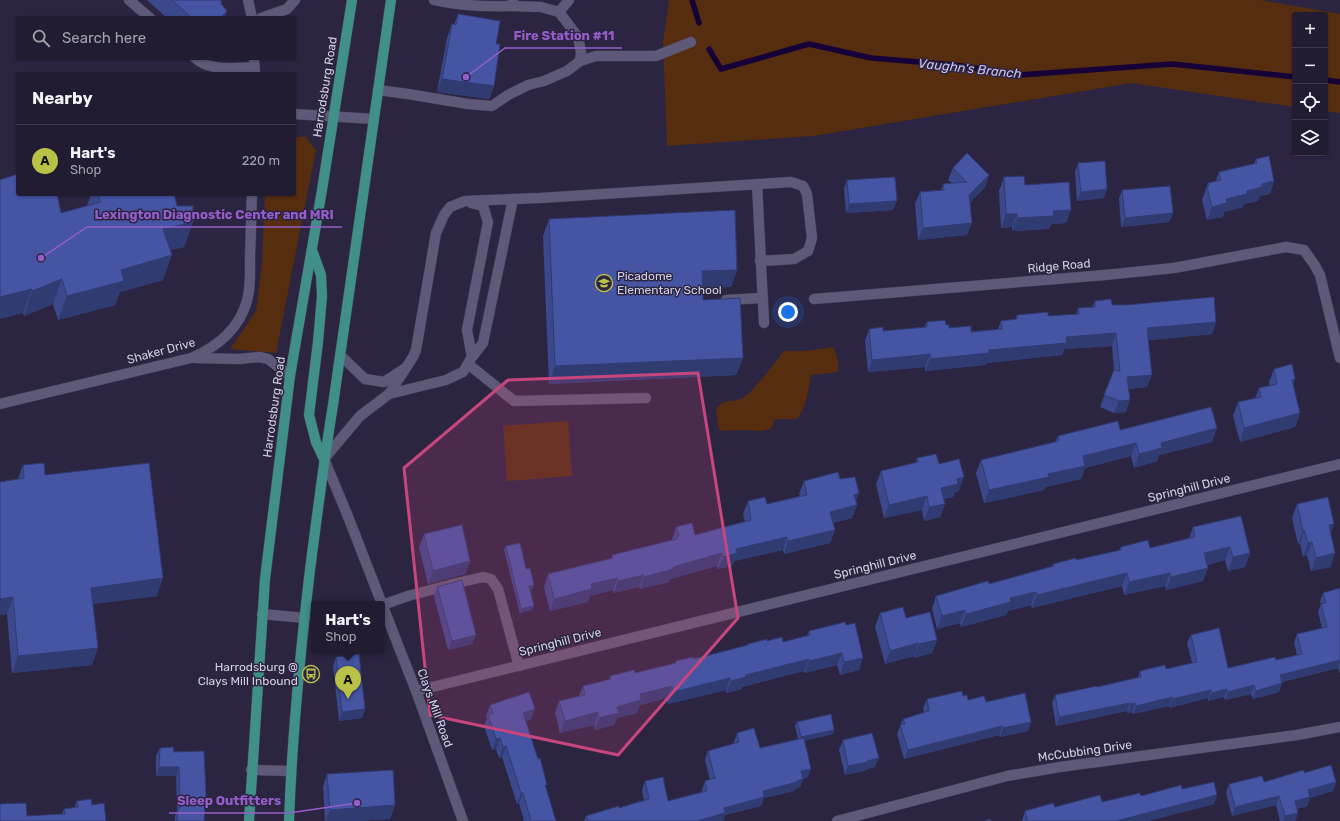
<!DOCTYPE html>
<meta charset="utf-8">
<style>
:root{--surface:#211c32;--page:#29253a;--text:#f1f3f6;--muted:#a2a1ac;--line:#3e3a4d;--accent:#b9c146}
body{margin:0;font-family:Rubik,sans-serif;background:var(--page);color:var(--text)}
.controls{position:absolute;right:12px;top:12px;display:grid;overflow:hidden;border-radius:4px;box-shadow:0 1px 3px #0004}
.controls button{width:36px;height:36px;display:grid;place-items:center;padding:0;border:0;border-bottom:1px solid var(--line);background:var(--surface);color:var(--text);font:20px sans-serif}
.you{position:absolute;left:788px;top:312px;width:14px;height:14px;margin:-10px;border:3px solid #fff;border-radius:50%;background:#1a73e8;box-shadow:0 0 0 6px #1a73e833}
.badge{display:grid;place-items:center;width:26px;height:26px;border-radius:50%;background:var(--accent);color:#111;font-size:13px;font-weight:700}
.pin{position:absolute;translate:-50% -33px;filter:drop-shadow(0 1px 2px #0008)}
.pin::after{content:'';position:absolute;top:21px;width:14px;height:12px;background:inherit;clip-path:polygon(0 0,100% 0,50% 100%)}
.popup{position:absolute;left:311px;top:601px;width:74px;height:52px;box-sizing:border-box;display:grid;place-content:center;border-radius:4px;background:var(--surface);filter:drop-shadow(0 1px 3px #0005);font-size:13px;white-space:nowrap;color:var(--muted)}
.popup b{font-size:15px;color:var(--text)}
.popup::after{content:'';position:absolute;left:50%;top:100%;margin-left:-8px;border:8px solid transparent;border-top-color:var(--surface)}
.list{margin:0;padding:0;list-style:none}
h2{display:flex;justify-content:space-between;align-items:center;height:52px;margin:0;padding:0 16px;font-size:17px}
h2 small{font-size:13px;font-weight:400;color:var(--muted)}
.list li{display:grid;grid-template-columns:26px 1fr auto;gap:12px;align-items:center;box-sizing:border-box;height:72px;padding:0 16px;border-top:1px solid var(--line)}
.list b{display:block;font-size:15px;white-space:nowrap}
.list p{margin:0;font-size:13px;white-space:nowrap;color:var(--muted)}
.list em{font-size:13px;font-style:normal;color:var(--muted)}
.icon{flex:none;width:22px;height:22px;fill:none;stroke:currentColor;stroke-width:2;stroke-linecap:round;stroke-linejoin:round}
.map{position:relative;flex:none;width:1340px;height:821px;overflow:hidden}
.search{position:absolute;background:var(--surface);box-shadow:0 1px 3px #0004;left:16px;top:16px;width:280px;height:44px;display:flex;align-items:center;gap:10px;box-sizing:border-box;padding:0 14px;border-radius:4px;color:var(--muted);font-size:15px}
.panel{position:absolute;background:var(--surface);box-shadow:0 1px 3px #0004;left:16px;top:72px;width:280px;height:124px;border-radius:4px}
.map>svg:first-child{display:block}
.green{fill:#562d0f}
.lines{fill:none;stroke-linecap:round;stroke-linejoin:round}
.stream{stroke:#150037;stroke-width:5.5}
.lane-casing{stroke:#454058;stroke-width:11}
.street-casing{stroke:#454058;stroke-width:11}
.secondary-casing{stroke:#454058;stroke-width:11}
.primary-casing{stroke:#454058;stroke-width:11}
.lane{stroke:#5f5979;stroke-width:10}
.street{stroke:#5f5979;stroke-width:10}
.secondary{stroke:#5f5979;stroke-width:10}
.primary{stroke:#409089;stroke-width:10}
.wall{fill:#3b488c}
.shaded-wall{fill:#303b72}
.building{fill:#4554a3;stroke:#303b72}
.marked{fill:#c6467d;fill-opacity:0.2;stroke:#c6467d;stroke-width:3;stroke-linejoin:round}
.labels{text-anchor:middle;stroke-width:3;stroke-linejoin:round;paint-order:stroke}
.street-label{font-size:12px;fill:#d2d0e2;stroke:#2c2542}
.poi-label{font-size:12px;fill:#d2d0e2;stroke:#2c2542;text-anchor:start}
.water-label{font-size:13px;font-style:italic;fill:#cac2f0;stroke:#2c2542}
.leader{fill:none;stroke:#955dca;stroke-width:1.5}
.callout-dot{fill:#955dca;stroke:#2c2542;stroke-width:1.5}
.callout-label{font-size:13px;text-anchor:middle;font-weight:bold;fill:#955dca;stroke:#2c2542;stroke-width:3;stroke-linejoin:round;paint-order:stroke}
</style>
<div class="map">
<svg width="1340" height="821" viewBox="0 0 1340 821">
<rect width="100%" height="100%" fill="#2c2542"/>
<g class="green">
<path d="M669,0H1260L1340,14V113L1325,111V15H1295V107L1131,83L813,136L667,146L663,42Z"/>
<path d="M305,136L316,150L276,353L230,349L256,311L262,264L265,194H294V138Z"/>
<path d="M833,347L838,360V372L811,375C808,392 807,406 797,419H775L771,429L761,431L743,430L721,431L718,426L716,408C728,397 728,404 741,399C751,395 776,361 784,351H807Z"/>
<path d="M568,421L572,476L507,481L503,426Z"/>
</g>
<g class="lines">
<g class="stream">
<path d="M692,0L699,23"/>
<path d="M709,49L721,69L809,44L871,58L955,65L1019,75L1172,64L1295,77"/>
<path d="M1325,80L1340,82"/>
</g>
<g class="lane-casing">
<g id="lane">
<path d="M129,0L150,18"/>
<path d="M434,0C461,6 485,7 512,6"/>
<path d="M513,0L512,6L541,7L559,12L578,37L581,52L580,61"/>
<path d="M559,12L569,0"/>
<path d="M261,18L287,9L295,0"/>
<path d="M195,58C211,72 235,68 254,67"/>
<path d="M378,90L408,94L468,104L492,106L508,95L528,85L544,81L567,71L580,61L596,56H656L691,42"/>
<path d="M757,184L764,323"/>
<path d="M471,203L483,206L488,222L467,330L472,357"/>
<path d="M726,300L762,298"/>
<path d="M340,355L365,379L384,382L404,369"/>
<path d="M468,364L514,401L646,398"/>
<path d="M389,394L446,380L463,372L472,357L483,343L513,199"/>
<path d="M324,459L360,416L389,394L413,357L416,350L436,233L444,215L450,207L465,201L540,198L791,182L803,186L807,194L812,238L808,251L794,259L760,261"/>
<path d="M382,605L408,596L457,583L483,577L491,579L498,589L519,666"/>
<path d="M262,614L305,618"/>
<path d="M251,770L290,771"/>
</g>
</g>
<g class="street-casing">
<g id="street">
<path d="M248,0L252,18"/>
<path d="M254,58L255,74"/>
<path d="M294,114L374,119"/>
<path d="M814,299L1105,275L1174,268L1286,247L1304,250L1314,264L1320,275L1340,358"/>
<path d="M195,358L239,359L259,357L268,359L290,376"/>
<path d="M0,404L191,358C217,347 239,329 247,301C251,287 250,270 250,255C251,235 251,214 252,194"/>
<path d="M416,691L1340,464"/>
<path d="M837,821L1007,776L1060,767L1297,735L1340,727"/>
</g>
</g>
<g class="secondary-casing">
<g id="secondary">
<path d="M324,459L347,514L382,604"/>
<path d="M382,604L416,691L463,821"/>
</g>
</g>
<g class="primary-casing">
<g id="primary">
<path d="M312,250L321,275L322,296L318,342L309,415L316,442L324,459"/>
<path d="M249,821L265,579L290,376L322,190L352,0"/>
<path d="M289,821C292,737 300,654 310,570C317,515 324,460 333,405L391,0"/>
</g>
</g>
<use href="#lane" class="lane"/>
<use href="#street" class="street"/>
<use href="#secondary" class="secondary"/>
<use href="#primary" class="primary"/>
</g>
<g class="wall">
<path d="M147,0H221L225,18H167Z"/>
<path d="M458,14L494,86L489,99L437,92L447,38L452,24L454,25Z"/>
<path d="M1256,159L1274,181L1270,194L1259,196L1258,201L1244,204L1243,207L1224,212L1223,217L1207,220L1202,200L1208,183L1216,181L1219,172L1254,164Z"/>
<path d="M1078,163L1104,198L1077,201L1075,172Z"/>
<path d="M953,168L989,175L985,187L970,202L967,235L918,240L915,204L920,192L941,190L943,184L952,183L948,180Z"/>
<path d="M1004,177L1025,185L1071,210L1066,223L1051,224L1049,229L1012,231V227L1001,228L999,191Z"/>
<path d="M847,180L893,210L846,213L844,189Z"/>
<path d="M1122,190L1173,213L1169,222L1121,227L1119,199Z"/>
<path d="M18,194L61,213L87,206L91,194H174L177,206L193,222L184,247L170,250L163,280L120,292L115,305L58,320L53,304L24,316L23,313Z"/>
<path d="M549,219L737,270L731,287L702,288L703,300L743,358L736,375L549,384L543,236Z"/>
<path d="M1095,301L1112,305L1216,322L1212,334L1149,340L1147,387L1129,389L1126,412L1114,413L1100,407L1114,370L1112,346L1064,349L1062,355L986,363L985,365L925,371V367L868,372L865,341L869,329L883,331L924,327L927,322L946,325L949,328L971,332L998,329L1001,321L1015,320L1017,315L1048,316L1076,314L1078,308L1092,307Z"/>
<path d="M1274,369L1295,379L1293,386L1300,413L1295,427L1240,442L1233,416L1238,402L1255,398L1259,388L1270,386L1269,382Z"/>
<path d="M1120,430L1212,442L1159,455L1157,461L1134,468L1131,456L1085,468L1081,479L1045,487L1044,490L984,503L976,473L981,460L1055,442L1058,436Z"/>
<path d="M917,458L939,464L959,491L955,492L953,497L944,499L945,504L940,517L924,521L922,510L884,518L876,484L881,471L916,463Z"/>
<path d="M23,465L45,475L157,596L93,604L92,665L12,673L7,614L0,615V482L18,479Z"/>
<path d="M840,479L856,502L857,505L852,518L833,523L835,530L830,543L784,554L783,550L734,561L732,566L718,569L717,566L670,579L669,582L640,589L639,587L614,593L613,590L590,596L588,602L550,611L544,587L548,574L611,559L612,555L672,540L676,527L695,535L745,522L743,514L748,501L767,504L800,496L799,494L804,481Z"/>
<path d="M1297,504L1331,534V567L1311,571L1307,555L1303,557L1300,544H1298L1292,518Z"/>
<path d="M1193,527L1250,553L1245,567L1228,571L1225,560L1207,565L1208,568L1203,581L1166,590L1165,586L1124,595L1122,586L1032,608L1031,605L1008,611L1006,615L961,627L960,623L937,629L932,609L936,596L989,584L1052,566L1053,564L1076,560L1119,550L1121,547L1150,548L1189,538Z"/>
<path d="M424,534L470,561L465,574L428,584L419,547Z"/>
<path d="M506,546L526,569L534,585L532,590H530L532,610L520,613L504,550Z"/>
<path d="M437,587L476,635L472,644L448,650L434,596Z"/>
<path d="M1340,588V674L1338,668L1282,682L1279,692L1253,699L1251,694L1225,700L1224,697L1208,701V698L1169,708V706L1133,714L1132,712L1128,713L1127,711L1056,726L1052,703L1055,695L1097,687L1138,677L1140,671L1166,669L1192,663L1187,643L1191,635L1228,668L1276,660L1297,655L1294,642L1297,634L1322,628L1318,612L1321,604L1320,601L1323,593Z"/>
<path d="M880,613L937,640L932,653L914,658V656L885,664L875,627Z"/>
<path d="M846,625L863,658L859,670L840,675L837,665L805,673L804,671L742,687V689L726,693V690L668,704L667,698L640,705L637,713L617,718L614,725L595,730L594,725L560,733L555,713L559,701L579,696L583,686L609,680L610,676L635,673L675,663L676,661L702,657L748,646V644L767,641L783,642L807,636L809,631Z"/>
<path d="M336,657L365,709L362,718L339,721L333,666Z"/>
<path d="M963,696L968,700L986,702L1031,722L1028,731L1000,737L999,735L904,759L897,734L903,719L924,713L923,708L927,699Z"/>
<path d="M490,705L535,709L531,719L526,721L556,821H524L519,803L517,804L502,757L499,758L496,749L492,750L484,726L487,718L486,716Z"/>
<path d="M797,722L833,734L804,741L808,777L803,779L800,787L795,789L794,791L764,798L761,806L725,815L723,821H584L586,816L619,808L644,800L642,790L645,781L668,801L702,792V790L705,781L710,780L705,760L708,751L734,744V742L737,733L760,748L798,739L795,726Z"/>
<path d="M843,740L875,767L865,770L864,771L845,775L839,750Z"/>
<path d="M160,748L174,752L204,821H175V816L177,810L176,776H156V756Z"/>
<path d="M1304,773L1336,782L1333,791L1310,798L1307,806L1297,809L1298,813L1295,821H1280L1276,805L1232,816L1226,793L1229,784L1264,782Z"/>
<path d="M327,774L395,805L390,819L354,821H325L323,787Z"/>
<path d="M1182,789L1214,804L1148,821H1022V820L1025,811L1055,807L1102,802Z"/>
<path d="M77,801L92,805L106,821L27,816L62,814L64,809L74,808Z"/>
</g>
<g class="shaded-wall">
<path d="M227,11L225,18H220Z"/>
<path d="M442,79L494,86L489,99L437,92Z"/>
<path d="M989,175L985,187L965,207L969,195Z"/>
<path d="M1274,181L1270,194L1259,196L1258,201L1244,204L1243,207L1224,212L1223,217L1207,220L1212,207L1226,199L1247,191L1262,184Z"/>
<path d="M1107,189L1104,198L1077,201L1081,192Z"/>
<path d="M897,201L893,210L846,213L849,204Z"/>
<path d="M1071,210L1066,223L1051,224L1049,229L1012,231L1017,218L1053,211Z"/>
<path d="M1173,213L1169,222L1121,227L1125,218Z"/>
<path d="M1006,214H1017L1012,227L1001,228Z"/>
<path d="M193,222L184,247L154,254L163,229Z"/>
<path d="M972,223L967,235L918,240L923,228Z"/>
<path d="M172,255L163,280L120,292L115,305L58,320L67,296L121,270Z"/>
<path d="M737,270L731,287L695,289L702,271Z"/>
<path d="M62,279L53,304L24,316L32,291Z"/>
<path d="M32,289L23,313L0,319V297Z"/>
<path d="M1216,322L1212,334L1143,341L1147,328Z"/>
<path d="M1116,333L1112,346L1064,349L1062,355L986,363L985,365L925,371L930,359L989,350L1066,337Z"/>
<path d="M930,354L925,367L868,372L872,360Z"/>
<path d="M743,358L736,375L549,384L555,366Z"/>
<path d="M1152,375L1147,387L1123,389L1127,377Z"/>
<path d="M1295,379L1291,393L1292,380Z"/>
<path d="M1130,400L1126,412L1114,413L1119,401Z"/>
<path d="M1300,413L1295,427L1240,442L1244,428Z"/>
<path d="M1217,428L1212,442L1159,455L1157,461L1134,468L1139,454L1161,443Z"/>
<path d="M1136,443L1131,456L1085,468L1081,479L1045,487L1044,490L984,503L989,490L1048,474L1083,456Z"/>
<path d="M964,477L959,491L955,492L953,497L936,501L941,488L957,479Z"/>
<path d="M859,493L854,506L857,505L852,518L825,525L830,512L854,495Z"/>
<path d="M927,496L922,510L884,518L889,505Z"/>
<path d="M945,504L940,517L924,521L929,507Z"/>
<path d="M1334,524L1330,537L1329,525Z"/>
<path d="M835,530L830,543L784,554L788,541Z"/>
<path d="M1304,530L1300,544H1298L1303,531Z"/>
<path d="M787,537L783,550L734,561L732,566L718,569L723,557L736,549Z"/>
<path d="M1312,542L1307,555L1303,557L1308,543Z"/>
<path d="M1230,547L1225,560L1200,567L1204,553Z"/>
<path d="M722,553L717,566L670,579L669,582L640,589L644,577L673,567Z"/>
<path d="M1250,553L1245,567L1228,571L1233,557Z"/>
<path d="M1335,553L1331,567L1311,571L1316,558Z"/>
<path d="M470,561L465,574L428,584L433,571Z"/>
<path d="M1208,568L1203,581L1166,590L1171,577Z"/>
<path d="M1127,573L1122,586L1032,608L1037,595Z"/>
<path d="M1170,573L1165,586L1124,595L1129,582Z"/>
<path d="M644,575L639,587L614,593L618,581Z"/>
<path d="M163,578L157,596L85,605L91,588Z"/>
<path d="M617,578L613,590L590,596L588,602L550,611L554,599L591,584Z"/>
<path d="M534,585L532,590L528,591L529,586Z"/>
<path d="M1036,592L1031,605L1008,611L1006,615L961,627L966,614L1010,598Z"/>
<path d="M13,597L7,614L0,615V599Z"/>
<path d="M534,606L532,610L520,613L521,609Z"/>
<path d="M965,610L960,623L937,629L942,616Z"/>
<path d="M476,635L472,644L448,650L452,641Z"/>
<path d="M937,640L932,653L914,658L919,644Z"/>
<path d="M918,643L914,656L885,664L890,651Z"/>
<path d="M98,648L92,665L12,673L18,656Z"/>
<path d="M842,653L837,665L805,673L809,661Z"/>
<path d="M863,658L859,670L840,675L844,662Z"/>
<path d="M809,659L804,671L742,687V689L726,693L731,681L746,675Z"/>
<path d="M1340,660V663L1338,668L1277,683L1280,675Z"/>
<path d="M730,678L726,690L668,704L673,692Z"/>
<path d="M1282,683L1279,692L1253,699L1256,691Z"/>
<path d="M1254,685L1251,694L1225,700L1228,692Z"/>
<path d="M672,686L667,698L640,705L637,713L617,718L614,725L595,730L599,718L640,694Z"/>
<path d="M1227,689L1224,697L1208,701L1211,693Z"/>
<path d="M1211,690L1208,698L1169,708L1172,699Z"/>
<path d="M1172,697L1169,706L1133,714L1136,706Z"/>
<path d="M1130,703L1127,711L1056,726L1059,717Z"/>
<path d="M1135,703L1132,712L1128,713L1131,704Z"/>
<path d="M365,709L362,718L339,721L342,712Z"/>
<path d="M535,709L531,719L519,723L523,713Z"/>
<path d="M598,712L594,725L560,733L565,721Z"/>
<path d="M1031,722L1028,731L1000,737L1003,728Z"/>
<path d="M1002,726L999,735L904,759L908,750Z"/>
<path d="M834,730L833,734L799,742L801,737Z"/>
<path d="M500,738L496,749L492,750L496,739Z"/>
<path d="M506,746L502,757L499,758L503,747Z"/>
<path d="M879,758L875,767L865,770L864,771L845,775L848,766Z"/>
<path d="M159,767H179L176,776H156Z"/>
<path d="M811,769L808,777L798,780L801,771Z"/>
<path d="M803,779L800,787L795,789L794,791L764,798L761,806L725,815L723,821H697L724,808L763,791Z"/>
<path d="M1336,782L1333,791L1310,798L1307,806L1292,810L1295,801L1308,790Z"/>
<path d="M521,793H523L519,803L517,804Z"/>
<path d="M1217,795L1214,804L1148,821H1116Z"/>
<path d="M1279,796L1276,805L1232,816L1235,807Z"/>
<path d="M395,805L390,819L354,821H325L330,810Z"/>
<path d="M1298,813L1295,821H1283L1285,816Z"/>
</g>
<g class="building">
<path d="M172,0H221V4L227,11L220,18H192Z"/>
<path d="M458,14L500,21L496,44H500L494,86L442,79L452,24L456,25Z"/>
<path d="M967,153L989,175L969,195L972,223L923,228L920,192L944,190L943,184L967,182L953,168Z"/>
<path d="M1269,156L1274,181L1262,184V187L1247,191V194L1226,199L1227,203L1212,207L1207,187L1209,186L1208,183L1221,180L1219,172L1257,163L1256,159Z"/>
<path d="M1105,161L1107,189L1081,192L1078,163Z"/>
<path d="M18,174V194H57L61,213L101,202L98,194H174L177,206H193V222L163,229L172,255L121,270L124,281L67,296L62,279L32,291V289L0,297V180Z"/>
<path d="M1024,176L1025,185L1069,182L1071,210L1053,211L1054,216L1017,218V214H1006L1004,177Z"/>
<path d="M895,177L897,201L849,204L847,180Z"/>
<path d="M1170,186L1173,213L1125,218L1122,190Z"/>
<path d="M735,210L737,270L702,271L703,300L740,298L743,358L555,366L549,219Z"/>
<path d="M1214,297L1216,322L1147,328L1152,375L1127,377L1130,400L1119,401L1104,395L1114,370L1120,371L1116,333L1066,337L1067,343L989,350V353L930,359V354L872,360L869,329L883,327V331L927,327V322L945,320L946,325H949V328L971,326V332L1002,329L1001,321L1017,319V315L1048,312V316L1079,314L1078,308L1095,307V301L1111,299L1112,305H1126Z"/>
<path d="M1292,364L1295,379L1292,380L1300,413L1244,428L1238,402L1261,397L1259,388L1277,384L1274,369Z"/>
<path d="M1211,407L1217,428L1161,443L1162,448L1139,454L1136,443L1083,456L1085,466L1048,474L1049,477L989,490L981,460L1059,441L1058,436L1118,421L1120,430Z"/>
<path d="M936,454L939,464L959,459L964,477L957,479L958,484L941,488L945,504L929,507L927,496L889,505L881,471L918,462L917,458Z"/>
<path d="M44,463L45,475L149,463L163,578L91,588L98,648L18,656L13,597L0,599V482L24,478L23,465Z"/>
<path d="M838,472L840,479L855,477L859,493L854,495L857,505L830,512L835,530L788,541L787,537L736,549L737,553L723,557L722,553L673,567V569L644,577V575L618,581L617,578L591,584L592,589L554,599L548,574L613,558L612,555L677,539V537L679,536L676,527L692,523L695,535L751,520L748,501L765,497L767,504L807,495L804,481Z"/>
<path d="M1328,497L1334,524L1329,525L1335,553L1316,558L1312,542L1308,543L1304,530L1303,531L1297,504Z"/>
<path d="M1241,516L1250,553L1233,557L1230,547L1204,553L1208,568L1171,577L1170,573L1129,582L1127,573L1037,595L1036,592L1010,598L1011,602L966,614L965,610L942,616L936,596L988,581L989,584L1054,566L1053,564L1076,558V560L1121,550V547L1148,540L1150,548L1195,537L1193,527Z"/>
<path d="M462,525L470,561L433,571L424,534Z"/>
<path d="M520,543L526,569L530,568L534,585L529,586L534,606L521,609L506,546Z"/>
<path d="M462,580L476,635L452,641L437,587Z"/>
<path d="M1340,588V660L1280,675L1282,683L1256,691L1254,685L1228,692L1227,689L1211,693V690L1172,699V697L1136,706L1135,703L1131,704L1130,703L1059,717L1055,695L1097,686V687L1141,677L1140,671L1165,665L1166,669L1197,662L1191,635L1219,628L1228,668L1275,657L1276,660L1302,654L1297,634L1327,627L1321,604L1326,603L1323,593Z"/>
<path d="M903,607L906,618L930,612L937,640L919,644L918,643L890,651L880,613Z"/>
<path d="M845,622L846,625L855,623L863,658L844,662L842,653L809,661V659L746,675V677L731,681L730,678L673,692L672,686L640,694L641,700L617,707L619,713L599,718L598,712L565,721L559,701L585,695L583,686L611,679L610,676L634,670L635,673L676,663V661L693,657V659L702,657L748,645V644L767,639V641L782,637L783,642L810,635L809,631Z"/>
<path d="M359,654L365,709L342,712L336,657Z"/>
<path d="M962,691L963,696L967,695L968,700L984,696L986,702L1025,693L1031,722L1003,728L1002,726L908,750L900,725L905,724L903,719L929,711L927,699Z"/>
<path d="M529,692L535,709L523,713L538,759L540,758L547,785H545L556,821H531L523,793H521L506,746L503,747L500,738L496,739L488,715L493,713L490,705Z"/>
<path d="M831,714L834,730L801,737L797,722Z"/>
<path d="M754,728L760,748L804,738L811,769L801,771L803,779L797,781V782L763,791L764,797L724,808L725,813L697,821H588L586,816L619,806V808L649,799L645,781L663,777L668,801L707,791L705,781L715,778L708,751L739,742L737,733Z"/>
<path d="M872,733L879,758L867,761V762L848,766L843,740Z"/>
<path d="M173,747L174,752L204,751L206,796L204,821H177L178,808H180L179,767H159L160,748Z"/>
<path d="M1331,765L1336,782L1308,790L1310,797L1295,801L1298,813L1285,816L1279,796L1235,807L1229,784L1262,776L1264,782L1304,770V773Z"/>
<path d="M393,770L395,805L330,810L327,774Z"/>
<path d="M1214,782L1217,795L1116,821H1028L1025,811L1053,803L1055,807L1100,795L1102,802L1140,793L1141,796L1181,785L1182,789Z"/>
<path d="M91,799L92,805L104,803L106,821H0V804L26,803L27,816L65,814L64,809L78,807L77,801Z"/>
<path d="M990,819L991,821H985Z"/>
</g>
<path class="marked" d="M698,373L738,618L618,755L430,715L404,468L508,380Z"/>
<defs>
<g id="school-ring" transform="scale(0.9)"><circle r="9.5" fill="#2c2542" stroke="#b9c146" stroke-width="1.5"/><path d="M0-5L7-2L0 1L-7-2ZM-4 1L0 2.5L4 1V4Q0 6-4 4Z" fill="#b9c146"/></g>
<g id="bus-ring" transform="scale(0.9)"><circle r="9.5" fill="#2c2542" stroke="#b9c146" stroke-width="1.5"/><path d="M-5-6H5V4H4V6H2V4H-2V6H-4V4H-5ZM-3.5-4V0h7V-4ZM-3.5 1.2v1.5H-2V1.2ZM2 1.2v1.5H3.5V1.2Z" fill="#b9c146"/></g>
</defs>
<g fill-rule="evenodd">
<use href="#school-ring" x="604" y="283"/>
<use href="#bus-ring" x="311" y="674"/>
</g>
<g class="labels">
<g class="street-label">
<text transform="translate(325 87) rotate(-81)" y="4">Harrodsburg Road</text>
<text transform="translate(1059 266) rotate(-5)" y="4">Ridge Road</text>
<text transform="translate(161 351) rotate(-15)" y="4">Shaker Drive</text>
<text transform="translate(274 407) rotate(-82)" y="4">Harrodsburg Road</text>
<text transform="translate(1189 488) rotate(-14)" y="4">Springhill Drive</text>
<text transform="translate(875 565) rotate(-14)" y="4">Springhill Drive</text>
<text transform="translate(560 642) rotate(-14)" y="4">Springhill Drive</text>
<text transform="translate(435 708) rotate(70)" y="4">Clays Mill Road</text>
<text transform="translate(1085 751) rotate(-8)" y="4">McCubbing Drive</text>
</g>
<g class="poi-label">
<text x="617" y="280">Picadome<tspan x="617" dy="14">Elementary School</tspan></text>
<text x="298" y="671" text-anchor="end">Harrodsburg @<tspan x="298" dy="14">Clays Mill Inbound</tspan></text>
</g>
<g class="water-label">
<text transform="translate(970 68) rotate(6)" y="5">Vaughn's Branch</text>
</g>
</g>
<path class="leader" d="M466 77L505 48H622M41 258L87 227H342M357 803L289 813H169"/>
<g class="callout-dot">
<circle cx="466" cy="77" r="4"/>
<circle cx="41" cy="258" r="4"/>
<circle cx="357" cy="803" r="4"/>
</g>
<g class="callout-label">
<text x="564" y="40">Fire Station #11</text>
<text x="214" y="219">Lexington Diagnostic Center and MRI</text>
<text x="229" y="805">Sleep Outfitters</text>
</g>
</svg>
<div class="controls">
<button>+</button>
<button>−</button>
<button><svg class="icon" aria-label="locate" viewBox="0 0 24 24"><circle cx="12" cy="12" r="6"/><path d="M12 2v4M12 18v4M2 12h4M18 12h4"/></svg></button>
<button><svg class="icon" aria-label="layers" viewBox="0 0 24 24"><path d="M12 4l9 5-9 5-9-5zM3 14l9 5 9-5"/></svg></button>
</div>
<div class="you"></div>
<div class="pin badge" style="left:348px;top:699px">A</div>
<div class="popup"><b>Hart's</b>Shop</div>
<div class="search"><svg class="icon" aria-label="search" viewBox="0 0 24 24"><circle cx="10" cy="10" r="6"/><path d="M15 15l6 6"/></svg>Search here</div>
<section class="panel">
<h2>Nearby<small></small></h2>
<ul class="list">
<li><span class="badge">A</span><div><b>Hart's</b><p>Shop</p></div><em>220 m</em></li>
</ul>
</section>
</div>
